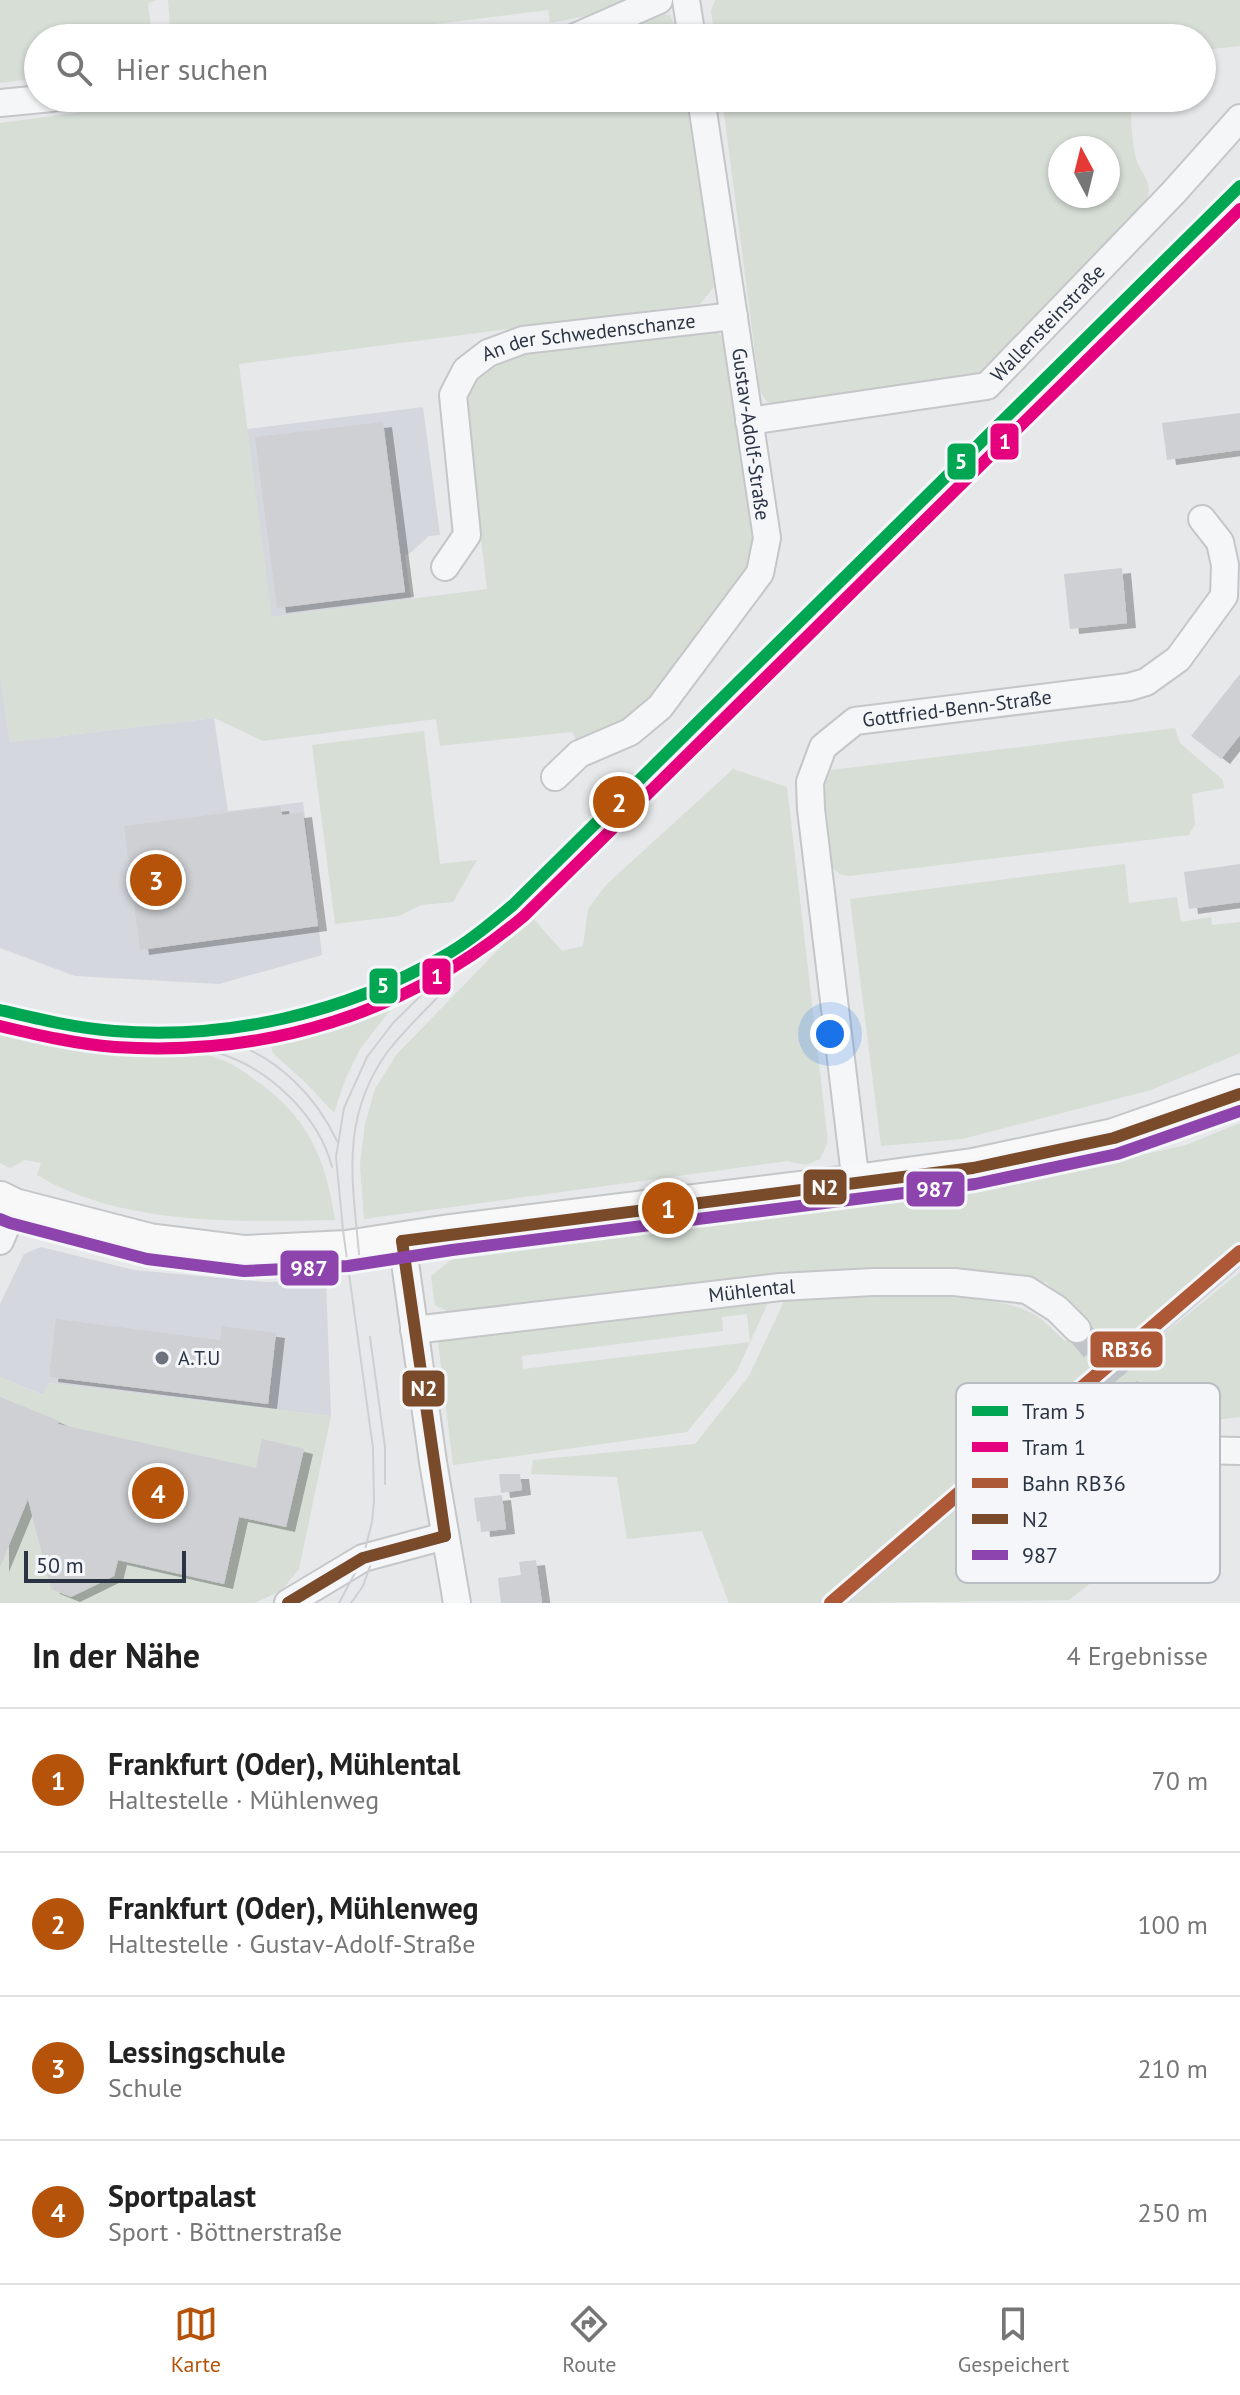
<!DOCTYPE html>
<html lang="de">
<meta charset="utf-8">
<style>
:root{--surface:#fff;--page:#f2f2f2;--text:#222;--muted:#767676;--line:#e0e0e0;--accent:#b45309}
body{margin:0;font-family:"PT Sans",sans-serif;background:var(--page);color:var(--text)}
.compass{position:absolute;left:1048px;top:136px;width:72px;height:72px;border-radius:50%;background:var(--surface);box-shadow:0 2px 6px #0004;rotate:353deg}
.scale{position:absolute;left:24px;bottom:20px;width:162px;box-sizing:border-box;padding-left:8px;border:4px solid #2b3445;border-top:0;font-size:22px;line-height:28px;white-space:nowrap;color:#2b3445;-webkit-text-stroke:6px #f4f6f9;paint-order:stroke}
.you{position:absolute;left:830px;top:1034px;width:28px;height:28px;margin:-20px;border:6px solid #fff;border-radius:50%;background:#1a73e8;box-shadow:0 0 0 12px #1a73e833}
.badge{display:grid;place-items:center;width:52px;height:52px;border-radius:50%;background:var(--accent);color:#fff;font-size:26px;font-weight:700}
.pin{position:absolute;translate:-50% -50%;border:4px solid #fff;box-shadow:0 2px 8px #0006}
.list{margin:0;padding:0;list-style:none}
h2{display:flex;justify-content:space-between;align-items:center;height:104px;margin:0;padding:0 32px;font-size:34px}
h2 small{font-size:26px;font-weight:400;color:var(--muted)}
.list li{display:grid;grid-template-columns:52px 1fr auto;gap:24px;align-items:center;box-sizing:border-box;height:144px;padding:0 32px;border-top:2px solid var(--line)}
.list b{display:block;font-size:30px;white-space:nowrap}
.list p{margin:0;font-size:26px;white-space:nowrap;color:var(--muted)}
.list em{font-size:26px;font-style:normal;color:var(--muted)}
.icon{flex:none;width:44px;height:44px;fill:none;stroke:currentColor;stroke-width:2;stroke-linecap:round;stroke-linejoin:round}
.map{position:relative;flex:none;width:1240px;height:1603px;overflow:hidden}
.search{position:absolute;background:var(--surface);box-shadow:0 2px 6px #0004;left:24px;right:24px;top:24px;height:88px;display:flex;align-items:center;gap:20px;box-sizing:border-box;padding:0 28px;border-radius:44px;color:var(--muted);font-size:30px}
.sheet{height:680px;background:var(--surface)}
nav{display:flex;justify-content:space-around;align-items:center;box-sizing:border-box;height:112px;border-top:2px solid var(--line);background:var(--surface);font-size:22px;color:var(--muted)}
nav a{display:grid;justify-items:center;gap:4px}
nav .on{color:var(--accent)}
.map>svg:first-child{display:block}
.built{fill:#d4d7dd}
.green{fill:#d6ded6;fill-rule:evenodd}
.building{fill:#ced0d3;filter:url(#shadow)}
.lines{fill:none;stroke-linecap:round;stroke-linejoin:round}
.street-tunnel{stroke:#c1c4c9;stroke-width:26;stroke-dasharray:26 13;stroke-linecap:butt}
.street-casing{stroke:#c4c6c8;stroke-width:30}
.secondary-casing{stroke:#c4c6c8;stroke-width:42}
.street{stroke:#f5f6f7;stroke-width:26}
.secondary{stroke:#f8f8f8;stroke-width:38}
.tram{stroke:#cecfd2;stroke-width:2}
.bus-1-casing{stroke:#f4f6f9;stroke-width:18}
.bus-2-casing{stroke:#f4f6f9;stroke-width:18}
.bus-1{stroke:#7a4b2a;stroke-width:12}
.bus-2{stroke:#8e44ad;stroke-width:12}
.rail-1-casing{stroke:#f4f6f9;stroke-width:20}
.rail-1{stroke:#ad5937;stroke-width:14}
.tram-1-casing{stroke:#f4f6f9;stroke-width:18}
.tram-2-casing{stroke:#f4f6f9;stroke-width:18}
.tram-1{stroke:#00a651;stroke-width:12}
.tram-2{stroke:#e5007d;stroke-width:12}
.poi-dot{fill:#6c737f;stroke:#f4f6f9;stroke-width:3}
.labels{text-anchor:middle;stroke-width:6;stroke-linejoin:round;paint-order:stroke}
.street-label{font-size:20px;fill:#2b3445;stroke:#f4f6f9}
.poi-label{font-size:20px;fill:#2b3445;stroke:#f4f6f9;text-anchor:start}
.key{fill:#f4f6f9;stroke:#b8bcc3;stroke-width:2}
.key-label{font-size:22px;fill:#2b3445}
.line-badge{stroke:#f4f6f9;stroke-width:3}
.badge-label{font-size:22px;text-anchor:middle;font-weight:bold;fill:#fff}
</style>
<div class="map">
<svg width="1240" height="1603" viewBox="0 0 1240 1603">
<defs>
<filter id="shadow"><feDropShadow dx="9" dy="5" stdDeviation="0" flood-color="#0004"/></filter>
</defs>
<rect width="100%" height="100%" fill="#e6e8ea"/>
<g class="built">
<path d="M423,407L440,535L429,536L409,554L405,555L411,599L271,617L247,429Z"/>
<path d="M0,674L10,742L214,718L228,811L303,802L322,955L219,984L75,976L0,948Z"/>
<path d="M1240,1242V1268L849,1603H816Z"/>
<path d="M41,1247L134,1270L265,1282L326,1281L331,1416L49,1383L43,1395L0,1377V1304L24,1254Z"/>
</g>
<g class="green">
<path d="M0,0H157L148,3L152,38H38V78L0,83Z"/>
<path d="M168,0H627L597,14L550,23L548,10L323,38H171Z"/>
<path d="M715,0H1240V46L1202,50V38H715L711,11Z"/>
<path d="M661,14L670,15L680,38H613Z"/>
<path d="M188,98H688L714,287L700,304L239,364L272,617L487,589L464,399C480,374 488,364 516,353L713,328L728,342L757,553L753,568L658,693L617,729L578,744L572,732L440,746L436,719L263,741L214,718L10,742L0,674V123Z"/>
<path d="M722,98H1129C1132,117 1131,139 1136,158C1141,176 1153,178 1147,201L991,364L971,379L774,405L766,401L760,391ZM1060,148H1108V196H1060Z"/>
<path d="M1175,728L1180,743L1223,780L1224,788L1192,794L1195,824L1189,835L849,876L840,874L829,865C826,835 816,798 831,770Z"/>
<path d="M424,731L440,864L477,860L453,902L421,905L399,916L335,924L312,745Z"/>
<path d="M733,769L787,787L828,1142L820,1159L806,1165L787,1161L364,1219L360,1164L365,1124L375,1089L396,1055L531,916L562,951L583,946L588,909L606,885Z"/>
<path d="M1125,864L1129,903L1177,897L1181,922L1211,917L1212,925L1240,922V1053L1151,1090L962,1139L881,1146L850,899Z"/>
<path d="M391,1009L360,1049L345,1080L334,1113L306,1083L273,1053L271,1047L299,1041Z"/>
<path d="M0,1030C36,1038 72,1047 109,1051C141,1054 176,1048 207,1055C224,1059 238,1067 251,1077C307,1115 325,1155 335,1220C239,1222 122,1226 37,1175L41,1163L25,1160L10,1168L0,1163Z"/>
<path d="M1240,1123V1242L816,1603H729L702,1531L627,1539L617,1477L531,1474L533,1460L695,1444L749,1376L785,1299C843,1298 992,1286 1037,1316C1047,1323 1056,1333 1065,1341L1088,1324L1046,1282L954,1276L462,1318L435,1305L431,1276L451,1260L989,1189L1186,1145Z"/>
<path d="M1240,1272V1417L1207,1421L1151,1391L1128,1412L1151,1453L1133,1550L1069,1600L849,1603L1095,1390Z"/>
<path d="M772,1294L737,1371L687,1432L453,1465L437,1334ZM747,1314L750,1342L523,1369L522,1356L723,1331L722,1317Z"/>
<path d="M0,1377L42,1395L48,1383L331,1416L299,1569L282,1590L255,1603H0Z"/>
</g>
<g class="building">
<path d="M1240,413V450L1167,460L1162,423Z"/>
<path d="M383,422L405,592L277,608L255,437Z"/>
<path d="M1122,568L1127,623L1070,629L1064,574Z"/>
<path d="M1240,674V735L1221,759L1191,736Z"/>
<path d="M280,806L282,815L303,812L318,926L140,950L124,826Z"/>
<path d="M1240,864V902L1189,909L1184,872Z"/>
<path d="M56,1319L220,1340L222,1326L276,1333L268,1404L49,1377Z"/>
<path d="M0,1397L59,1421L58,1424L256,1468L262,1439L304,1449L286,1527L239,1517L224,1584L118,1560L114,1576L71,1597L51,1589L28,1499L0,1567Z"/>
<path d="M499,1474H520L522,1490L501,1493Z"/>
<path d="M502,1495L506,1529L481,1532L480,1521L477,1522L474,1498Z"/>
<path d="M536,1560L542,1603H501L498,1578L521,1575L519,1562Z"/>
</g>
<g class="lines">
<path class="street-tunnel" d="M1077,1329L1138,1402"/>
<g class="street-casing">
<g id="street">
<path d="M686,0L692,38"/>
<path d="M573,38L659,0"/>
<path d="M0,103L52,98"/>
<path id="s1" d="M749,421L987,386L1174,192L1240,118"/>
<path id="s2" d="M445,567L467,535L453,395L466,370L488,353L523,340L734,316"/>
<path d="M555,777L579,754L630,732L660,707L760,573L767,538L701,98"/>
<path id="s3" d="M856,1184L811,809L810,782L823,747L855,721L1129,687L1146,682L1178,659L1224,596L1225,565L1220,542L1202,519"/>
<path d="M0,1241L14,1208"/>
<path d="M402,1241L433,1462L457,1603"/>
<path id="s4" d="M414,1330L780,1287L873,1282H954L1027,1290L1057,1309L1077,1329"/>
<path d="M1138,1402L1165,1433L1196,1450L1240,1451"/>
<path d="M288,1603L363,1558L445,1536"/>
</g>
</g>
<g class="secondary-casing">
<path id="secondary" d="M0,1201L14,1208L149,1243L245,1255L347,1250L450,1234L856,1184L973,1168L1114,1138L1240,1094"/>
</g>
<use href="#street" class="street"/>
<use href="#secondary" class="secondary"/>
<g class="tram">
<path d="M165,1032C187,1035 211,1036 232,1043C279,1058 317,1098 337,1141"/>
<path d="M163,1045C181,1047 200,1048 218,1053C269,1068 319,1116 332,1167"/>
<path d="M360,1266C354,1186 337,1122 388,1051C407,1027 430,1006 451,983"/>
<path d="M370,1337L385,1447V1484"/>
<path d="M339,1603L363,1558L372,1522L374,1502L373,1448L343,1230L336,1157L344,1108L367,1057L393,1023L513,905"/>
<path d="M351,1603L363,1586L374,1555"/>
</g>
<g class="bus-1-casing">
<g id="bus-1">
<path d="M402,1241L973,1168L1114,1138L1240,1094"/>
<path d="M402,1241L445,1536"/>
<path d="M288,1603L363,1558L445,1536"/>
</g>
</g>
<g class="bus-2-casing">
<path id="bus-2" d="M0,1219L10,1223L147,1259L244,1271L348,1266L452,1250L975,1184L1117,1154L1240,1111"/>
</g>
<use href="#bus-1" class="bus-1"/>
<use href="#bus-2" class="bus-2"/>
<g class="rail-1-casing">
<path id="rail-1" d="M831,1603L1240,1252"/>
</g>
<use href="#rail-1" class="rail-1"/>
<g class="tram-1-casing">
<path id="tram-1" d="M0,1010C38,1019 75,1028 114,1031C229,1040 345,1013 444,956C469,942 491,923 513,905L1240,186"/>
</g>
<g class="tram-2-casing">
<path id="tram-2" d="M0,1026C38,1035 76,1044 115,1047C266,1057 408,1014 524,916L1240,209"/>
</g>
<use href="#tram-1" class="tram-1"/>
<use href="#tram-2" class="tram-2"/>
</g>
<circle class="poi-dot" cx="162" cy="1358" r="8"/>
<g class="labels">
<g class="street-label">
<text dy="7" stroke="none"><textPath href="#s1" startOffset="328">Wallensteinstraße</textPath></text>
<text dy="7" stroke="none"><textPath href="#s2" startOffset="338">An der Schwedenschanze</textPath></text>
<text transform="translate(751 434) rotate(82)" y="7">Gustav-Adolf-Straße</text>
<text dy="7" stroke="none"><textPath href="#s3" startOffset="586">Gottfried-Benn-Straße</textPath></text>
<text dy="7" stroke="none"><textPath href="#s4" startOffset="340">Mühlental</textPath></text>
</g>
<g class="poi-label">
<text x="178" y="1365">A.T.U</text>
</g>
</g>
<rect x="956" y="1383" width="264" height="200" rx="12" class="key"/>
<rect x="972" y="1406" width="36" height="10" fill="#00a651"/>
<rect x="972" y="1442" width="36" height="10" fill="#e5007d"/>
<rect x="972" y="1478" width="36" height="10" fill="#ad5937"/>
<rect x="972" y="1514" width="36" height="10" fill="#7a4b2a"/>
<rect x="972" y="1550" width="36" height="10" fill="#8e44ad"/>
<g class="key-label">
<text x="1022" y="1419">Tram 5</text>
<text x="1022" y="1455">Tram 1</text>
<text x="1022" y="1491">Bahn RB36</text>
<text x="1022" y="1527">N2</text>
<text x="1022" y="1563">987</text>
</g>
<g class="line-badge">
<rect x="989" y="422" width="31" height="39" rx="8" fill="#e5007d"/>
<rect x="946" y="442" width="31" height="39" rx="8" fill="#00a651"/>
<rect x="421" y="957" width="31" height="39" rx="8" fill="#e5007d"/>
<rect x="368" y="967" width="31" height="38" rx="8" fill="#00a651"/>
<rect x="802" y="1168" width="46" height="38" rx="8" fill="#7a4b2a"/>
<rect x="905" y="1170" width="61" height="38" rx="8" fill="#8e44ad"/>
<rect x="279" y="1249" width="61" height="38" rx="8" fill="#8e44ad"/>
<rect x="1089" y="1330" width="75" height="39" rx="8" fill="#ad5937"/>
<rect x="401" y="1369" width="45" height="39" rx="8" fill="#7a4b2a"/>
</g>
<g class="badge-label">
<text x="1005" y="449">1</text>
<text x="961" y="469">5</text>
<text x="437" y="984">1</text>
<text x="383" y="993">5</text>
<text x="825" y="1195">N2</text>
<text x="935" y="1197">987</text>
<text x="309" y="1276">987</text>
<text x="1127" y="1357">RB36</text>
<text x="424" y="1396">N2</text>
</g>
</svg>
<svg class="compass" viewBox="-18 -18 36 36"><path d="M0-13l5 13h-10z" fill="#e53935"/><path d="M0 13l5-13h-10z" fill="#767676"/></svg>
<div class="scale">50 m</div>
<div class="you"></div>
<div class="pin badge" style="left:668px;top:1208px">1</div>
<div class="pin badge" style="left:619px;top:802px">2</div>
<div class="pin badge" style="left:156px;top:880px">3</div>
<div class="pin badge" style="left:158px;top:1493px">4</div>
<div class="search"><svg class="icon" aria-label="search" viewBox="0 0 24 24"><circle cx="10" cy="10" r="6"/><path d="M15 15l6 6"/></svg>Hier suchen</div>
</div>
<section class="sheet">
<h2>In der Nähe<small>4 Ergebnisse</small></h2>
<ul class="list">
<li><span class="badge">1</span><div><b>Frankfurt (Oder), Mühlental</b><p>Haltestelle · Mühlenweg</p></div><em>70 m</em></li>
<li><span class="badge">2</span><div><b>Frankfurt (Oder), Mühlenweg</b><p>Haltestelle · Gustav-Adolf-Straße</p></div><em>100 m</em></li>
<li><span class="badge">3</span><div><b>Lessingschule</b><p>Schule</p></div><em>210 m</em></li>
<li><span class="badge">4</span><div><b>Sportpalast</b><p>Sport · Böttnerstraße</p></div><em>250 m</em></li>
</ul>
</section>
<nav>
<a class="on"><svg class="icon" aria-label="map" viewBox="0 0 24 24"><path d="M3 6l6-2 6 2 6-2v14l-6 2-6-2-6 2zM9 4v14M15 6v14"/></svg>Karte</a>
<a><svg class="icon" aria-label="directions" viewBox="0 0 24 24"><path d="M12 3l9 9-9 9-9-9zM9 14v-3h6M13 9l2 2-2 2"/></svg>Route</a>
<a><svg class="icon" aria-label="saved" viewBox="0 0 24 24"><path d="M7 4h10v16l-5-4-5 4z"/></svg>Gespeichert</a>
</nav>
